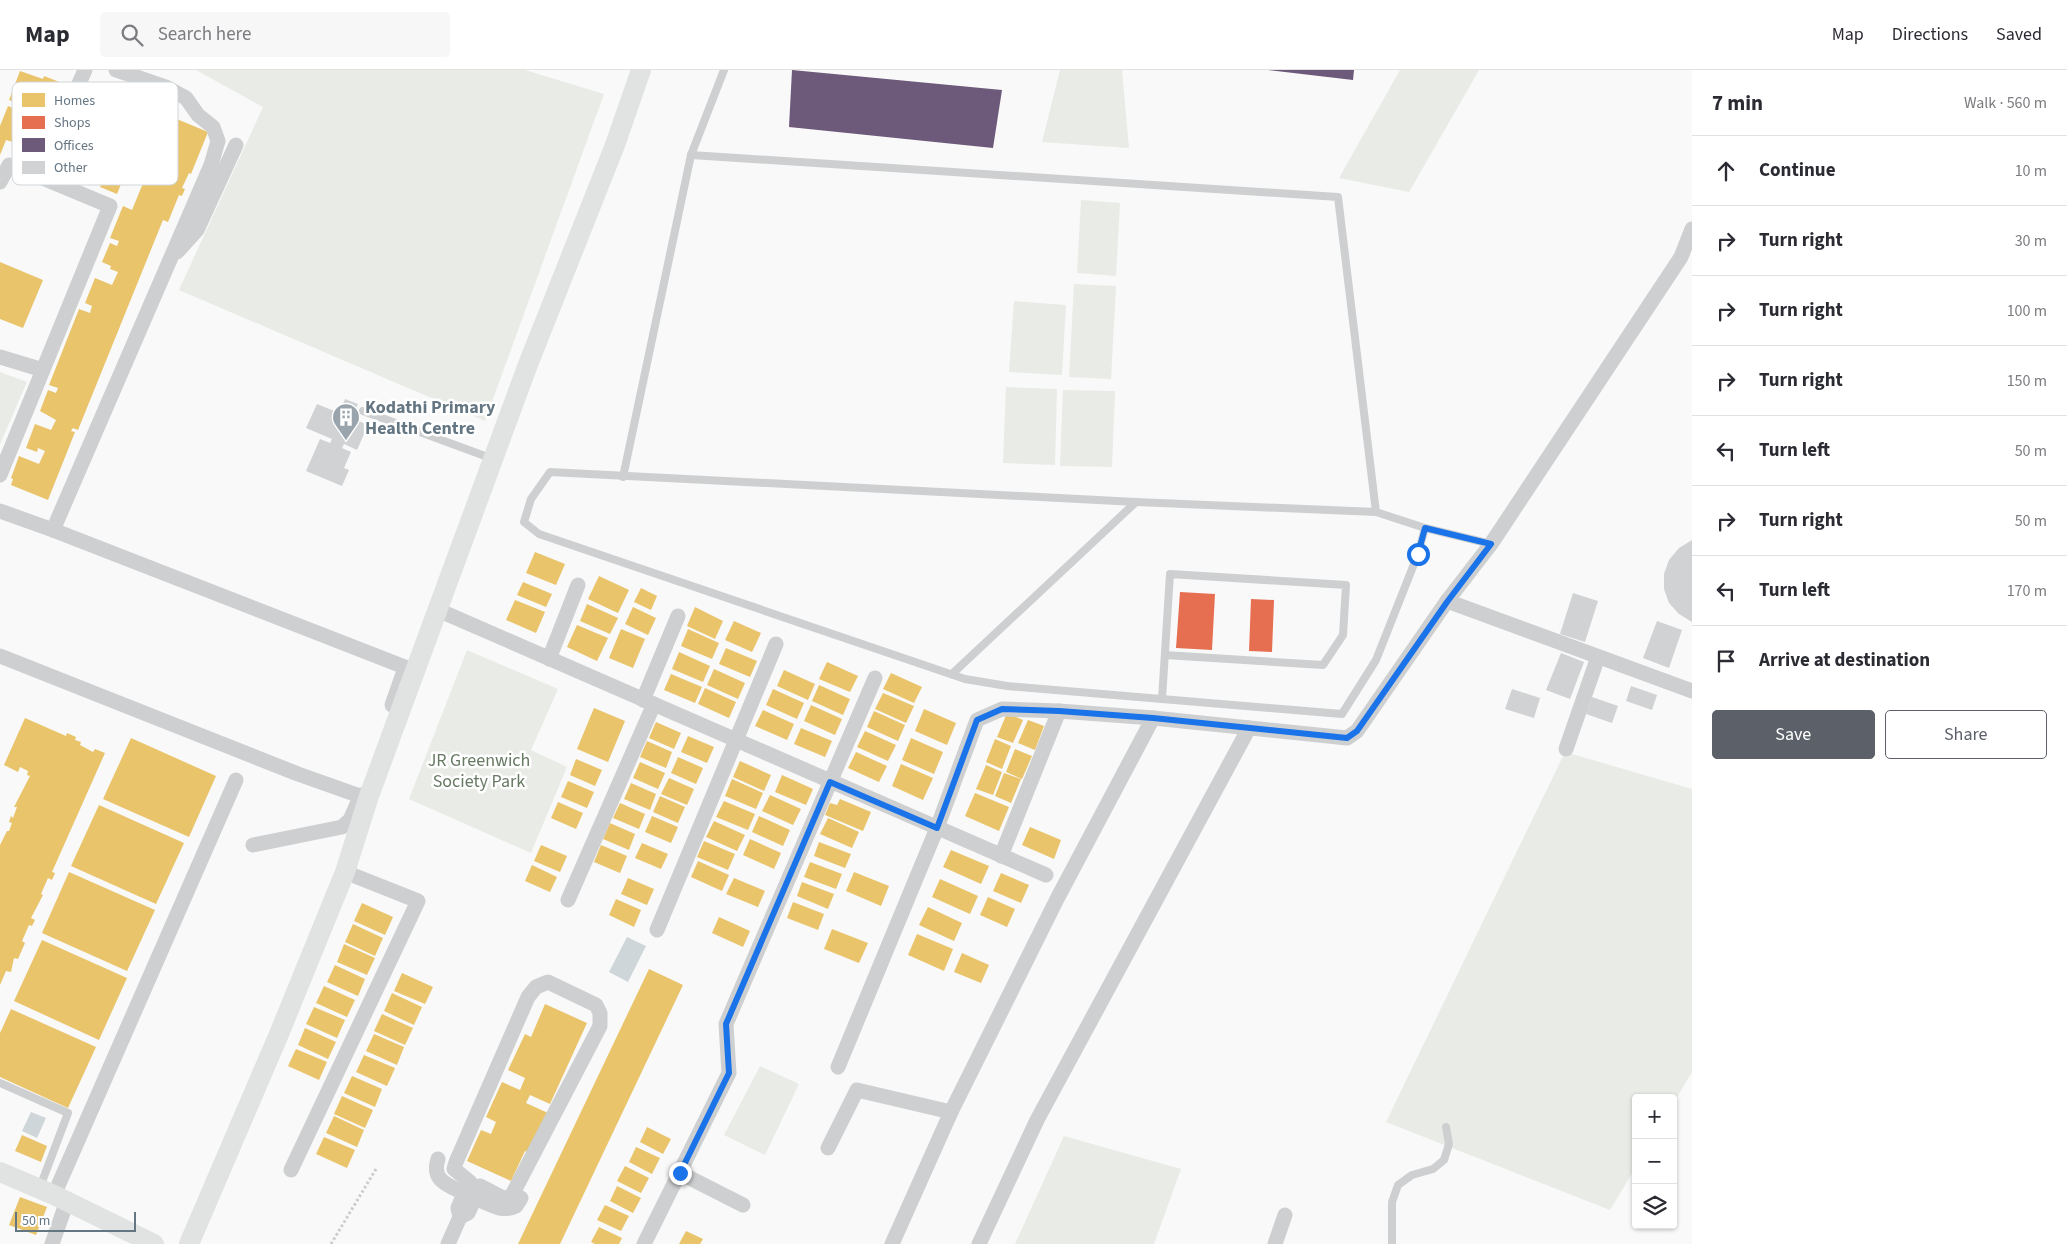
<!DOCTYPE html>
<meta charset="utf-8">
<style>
:root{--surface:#fff;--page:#f7f7f7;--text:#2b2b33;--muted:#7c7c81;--line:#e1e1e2;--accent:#5c6169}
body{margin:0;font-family:"Source Sans 3",sans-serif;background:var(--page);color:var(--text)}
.controls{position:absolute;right:15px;bottom:15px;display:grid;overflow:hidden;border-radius:5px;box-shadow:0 1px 4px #0004}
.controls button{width:45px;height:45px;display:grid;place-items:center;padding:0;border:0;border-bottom:1px solid var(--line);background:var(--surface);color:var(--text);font:25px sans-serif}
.scale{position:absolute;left:15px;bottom:12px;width:121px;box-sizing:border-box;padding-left:5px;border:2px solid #657683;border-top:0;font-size:14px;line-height:18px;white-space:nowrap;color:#657683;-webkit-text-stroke:4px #fff;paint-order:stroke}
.stop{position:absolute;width:15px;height:15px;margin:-11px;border:4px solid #1a73e8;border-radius:50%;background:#fff}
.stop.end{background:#1a73e8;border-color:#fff;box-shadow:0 1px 5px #0008}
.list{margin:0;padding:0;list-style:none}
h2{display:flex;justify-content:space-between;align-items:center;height:65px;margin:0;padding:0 20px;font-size:21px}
h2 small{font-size:16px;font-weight:400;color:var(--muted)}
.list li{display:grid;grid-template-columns:32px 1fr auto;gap:15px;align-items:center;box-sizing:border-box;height:70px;padding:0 20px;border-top:1px solid var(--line)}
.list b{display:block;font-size:19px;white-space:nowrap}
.list em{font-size:16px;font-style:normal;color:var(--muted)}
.actions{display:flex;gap:10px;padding:15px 20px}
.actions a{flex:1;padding:11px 0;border:1px solid var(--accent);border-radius:5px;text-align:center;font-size:18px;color:var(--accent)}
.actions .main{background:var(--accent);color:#fff}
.icon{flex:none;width:28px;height:28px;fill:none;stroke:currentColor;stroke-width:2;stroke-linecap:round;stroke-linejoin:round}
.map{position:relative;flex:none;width:1692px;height:1174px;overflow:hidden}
header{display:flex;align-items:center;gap:30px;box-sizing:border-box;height:70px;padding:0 25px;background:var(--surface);border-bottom:1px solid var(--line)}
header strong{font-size:24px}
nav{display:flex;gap:28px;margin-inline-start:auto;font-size:18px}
.search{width:350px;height:45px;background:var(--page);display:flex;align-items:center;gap:12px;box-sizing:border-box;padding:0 18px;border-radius:5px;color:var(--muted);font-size:19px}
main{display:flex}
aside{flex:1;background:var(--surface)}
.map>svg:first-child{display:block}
.green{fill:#e8ebe6}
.water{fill:#ced6d9}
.homes{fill:#e9c46a}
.shops{fill:#e76f51}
.offices{fill:#6d597a}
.building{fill:#d0d2d3}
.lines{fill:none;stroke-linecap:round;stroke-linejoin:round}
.path{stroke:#cbcccd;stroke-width:3;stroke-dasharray:2.5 2.5;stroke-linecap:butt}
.lane{stroke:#cecfd0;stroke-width:8}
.street{stroke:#cecfd0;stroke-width:15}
.secondary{stroke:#e1e2e2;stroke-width:20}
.route{stroke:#1a73e8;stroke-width:6}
.labels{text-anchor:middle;stroke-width:5;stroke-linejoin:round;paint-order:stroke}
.poi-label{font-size:18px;font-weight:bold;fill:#657683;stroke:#fff;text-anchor:start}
.park-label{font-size:18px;fill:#687a64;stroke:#fff}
.key{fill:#fff;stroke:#d1d6da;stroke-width:1}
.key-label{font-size:14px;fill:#657683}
</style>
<header>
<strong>Map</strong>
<div class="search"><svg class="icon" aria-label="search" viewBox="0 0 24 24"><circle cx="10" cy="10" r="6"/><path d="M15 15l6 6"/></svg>Search here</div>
<nav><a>Map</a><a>Directions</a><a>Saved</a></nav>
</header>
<main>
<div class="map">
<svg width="1692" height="1174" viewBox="0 0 1692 1174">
<rect width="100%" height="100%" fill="#f9f9f9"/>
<g class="green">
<path d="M196,0H525L604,24L485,351L179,220L263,37Z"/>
<path d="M1060,0H1122L1129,78L1042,72Z"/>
<path d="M1400,0H1479L1409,122L1339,108Z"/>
<path d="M1081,130L1120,133L1116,206L1077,203Z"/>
<path d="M1074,214L1116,216L1111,309L1069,307Z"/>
<path d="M1014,231L1066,235L1062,305L1009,302Z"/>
<path d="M0,302L27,312L0,374Z"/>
<path d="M1006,317L1057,319L1055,395L1003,393Z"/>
<path d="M1063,320L1115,321L1112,397L1060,396Z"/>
<path d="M467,580L558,619L531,680L567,697L531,783L409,729Z"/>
<path d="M1565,682L1692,719V1002L1673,1034V1028H1636V1097L1610,1140L1386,1052Z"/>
<path d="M760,996L799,1014L765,1085L724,1065Z"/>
<path d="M1064,1066L1181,1099L1154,1174H1015Z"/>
</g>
<g class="water">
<path d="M627,867L646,876L628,912L609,902Z"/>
<path d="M31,1042L46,1048L37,1068L22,1061Z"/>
</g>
<g class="homes">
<path d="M20,1L43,9L44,6L62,13L34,89L13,81L16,73L6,70L0,85V56L8,36L15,39L17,33L9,30Z"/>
<path d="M117,17L152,31L132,81L168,95L170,90L158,85L161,78L166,80L170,70L164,67L172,47L208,62L191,104L189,103L182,118L185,119L182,126L179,125L168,152L163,150L78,360L73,358L71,361L75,362L48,430L11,415L13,409L11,408L19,386L39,394L45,381L38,378L37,382L26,378L35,354L51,360L56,350L40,341L48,320L56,323L58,318L49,315L79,239L90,243L92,236L85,233L95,208L112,215L118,202L110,199L111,196L102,192L110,173L117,176L119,171L110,168L123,136L132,140L148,101L129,94L117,124L100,117L103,109L99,107L98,111L82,105L97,67L111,72L116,61L102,55Z"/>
<path d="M0,192L43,210L23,258L0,249Z"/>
<path d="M535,482L565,494L556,515L526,503Z"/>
<path d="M599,506L629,520L618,543L588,529Z"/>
<path d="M523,512L552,524L546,537L517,525Z"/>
<path d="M641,518L657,526L651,540L634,532Z"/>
<path d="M515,530L545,542L536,563L506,550Z"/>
<path d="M587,534L618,548L610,564L580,551Z"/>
<path d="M633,537L656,548L648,565L625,554Z"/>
<path d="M695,537L723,551L715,569L687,556Z"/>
<path d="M734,551L761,563L752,582L725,570Z"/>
<path d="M577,555L608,568L597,591L567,577Z"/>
<path d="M621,559L645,569L633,598L609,588Z"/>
<path d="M688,559L719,573L712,589L681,576Z"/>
<path d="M726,578L757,591L750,607L719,594Z"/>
<path d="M679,582L710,596L703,612L672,599Z"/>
<path d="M827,592L858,606L850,622L819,609Z"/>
<path d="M714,599L745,613L738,629L707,615Z"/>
<path d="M784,600L815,614L808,630L777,616Z"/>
<path d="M891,603L922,617L914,633L883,619Z"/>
<path d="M671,604L702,617L695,633L664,620Z"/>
<path d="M819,615L850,629L843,645L812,631Z"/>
<path d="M705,618L736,632L729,648L698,634Z"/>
<path d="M773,619L804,633L797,649L766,635Z"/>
<path d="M883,623L914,636L906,653L875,639Z"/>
<path d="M811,635L842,649L835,665L804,651Z"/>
<path d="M594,638L625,651L608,692L577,679Z"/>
<path d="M924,639L956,653L947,675L915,661Z"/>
<path d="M763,640L794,654L787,670L755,656Z"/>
<path d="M874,641L905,655L898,671L867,657Z"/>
<path d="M1007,643L1023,650L1013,673L997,667Z"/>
<path d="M25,648L66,666L67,663L76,667L75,670L81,672L80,675L93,682L95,679L105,683L52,802L55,803L52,810L48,808L41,824L43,825L31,848L35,850L32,856L29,855L22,871L25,873L18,889L14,888L11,902L6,901L0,915V775L7,761H9L12,753L9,752L11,746L13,748L17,737H14L30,706L27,705L28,701L20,697L18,702L4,695Z"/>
<path d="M1028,650L1044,656L1035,680L1018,673Z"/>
<path d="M656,652L681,663L674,679L649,668Z"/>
<path d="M801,658L832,671L825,687L794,674Z"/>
<path d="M865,661L896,675L888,691L857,677Z"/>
<path d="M688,666L714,677L707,693L681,682Z"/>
<path d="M131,668L216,706L189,767L103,729Z"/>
<path d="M911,668L943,682L934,704L902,690Z"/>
<path d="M995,669L1011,676L1002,699L986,692Z"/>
<path d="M647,671L672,682L666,698L640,687Z"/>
<path d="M1015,679L1032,686L1022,709L1006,702Z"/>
<path d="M856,682L887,696L879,712L848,698Z"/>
<path d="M678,687L703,698L696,714L671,703Z"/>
<path d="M576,689L602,700L595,716L570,705Z"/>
<path d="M740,691L771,705L764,721L733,707Z"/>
<path d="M640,692L665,703L658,719L633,708Z"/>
<path d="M901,694L933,708L923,730L892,716Z"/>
<path d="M986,695L1002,702L993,725L976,719Z"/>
<path d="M1004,703L1021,709L1011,733L995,726Z"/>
<path d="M782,705L813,719L806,735L775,722Z"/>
<path d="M669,708L694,719L687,735L661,724Z"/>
<path d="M732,709L763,723L756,739L725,726Z"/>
<path d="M568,711L594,722L587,738L561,727Z"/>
<path d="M631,713L656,724L650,740L624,729Z"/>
<path d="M975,723L1009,737L999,761L965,746Z"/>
<path d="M770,725L801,739L793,755L762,741Z"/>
<path d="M660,726L685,737L678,753L653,742Z"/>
<path d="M840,729L871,742L863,761L825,745L830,733L837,735Z"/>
<path d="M724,731L755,744L748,760L716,747Z"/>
<path d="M558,732L583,743L576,759L551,748Z"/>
<path d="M620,733L645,744L639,759L613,748Z"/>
<path d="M99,735L184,773L156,834L71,796Z"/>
<path d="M652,746L678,757L671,773L645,762Z"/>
<path d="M759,746L790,760L783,776L752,762Z"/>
<path d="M828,748L859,762L852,778L820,764Z"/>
<path d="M714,751L745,765L737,781L706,767Z"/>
<path d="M610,753L635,764L629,780L603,769Z"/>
<path d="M1030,757L1061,770L1054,789L1022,775Z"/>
<path d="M750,769L781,783L774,799L743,785Z"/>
<path d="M704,771L735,784L728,800L697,787Z"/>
<path d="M819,772L851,784L845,798L814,786Z"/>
<path d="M642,773L668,784L661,799L635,788Z"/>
<path d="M541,775L567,786L560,802L534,791Z"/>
<path d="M601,775L627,786L620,803L594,792Z"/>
<path d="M951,780L989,796L981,814L943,797Z"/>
<path d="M698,791L729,805L722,821L691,807Z"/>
<path d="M810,792L842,804L836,819L804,807Z"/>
<path d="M532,795L557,807L550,822L525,811Z"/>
<path d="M69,802L155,840L127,901L42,863Z"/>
<path d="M854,802L889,816L881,836L846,821Z"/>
<path d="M1001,803L1029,815L1021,833L993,821Z"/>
<path d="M628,808L654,819L647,835L621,824Z"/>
<path d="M734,808L765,821L758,837L726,824Z"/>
<path d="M940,809L978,826L970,844L932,827Z"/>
<path d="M802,812L834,824L828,839L797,826Z"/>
<path d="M988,827L1015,839L1007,857L980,845Z"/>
<path d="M616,829L641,840L634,857L609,845Z"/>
<path d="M793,832L824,844L818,860L787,848Z"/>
<path d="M362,833L393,847L385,865L354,851Z"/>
<path d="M928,837L962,853L954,871L919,855Z"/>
<path d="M719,847L750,861L743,877L712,863Z"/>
<path d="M353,854L383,868L375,886L345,872Z"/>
<path d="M832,859L868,873L859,893L824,879Z"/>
<path d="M917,864L953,879L944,901L908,885Z"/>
<path d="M42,870L127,908L99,970L14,931Z"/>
<path d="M344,874L375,888L367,905L337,892Z"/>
<path d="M962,883L989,895L981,913L954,902Z"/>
<path d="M335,895L365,909L358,926L327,912Z"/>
<path d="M649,899L683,915L560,1174H518Z"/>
<path d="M402,903L433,917L425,934L394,921Z"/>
<path d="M324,916L355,930L347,947L316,933Z"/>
<path d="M392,923L422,937L414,955L384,941Z"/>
<path d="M545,934L587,953L550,1034L530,1025L526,1033L548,1043L529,1083L525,1081L511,1111L467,1091L481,1060L491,1064L496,1052L486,1047L502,1012L520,1020L525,1008L508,1000L525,964L531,967Z"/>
<path d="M314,937L345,950L337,968L306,954Z"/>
<path d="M11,939L96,977L68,1038L0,1007V963Z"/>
<path d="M382,944L413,958L405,975L374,961Z"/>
<path d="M305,958L336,972L328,989L298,975Z"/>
<path d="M374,964L404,977L397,995L366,981Z"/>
<path d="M296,979L327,992L319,1010L288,996Z"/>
<path d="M364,985L395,998L387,1016L356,1002Z"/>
<path d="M352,1006L382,1019L375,1037L344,1023Z"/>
<path d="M342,1026L373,1040L365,1058L334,1044Z"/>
<path d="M334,1046L364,1060L357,1077L326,1063Z"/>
<path d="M647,1057L671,1069L663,1084L640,1072Z"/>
<path d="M22,1065L47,1076L41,1092L15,1081Z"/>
<path d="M324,1067L355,1080L347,1098L316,1084Z"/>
<path d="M636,1077L660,1088L652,1104L629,1092Z"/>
<path d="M625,1096L649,1108L641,1123L617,1111Z"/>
<path d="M617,1116L641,1128L633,1143L610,1131Z"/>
<path d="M20,1127L47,1137L36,1165L9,1155Z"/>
<path d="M605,1135L629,1146L621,1161L597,1150Z"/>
<path d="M599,1157L622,1168L619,1174H595L591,1172Z"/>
<path d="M686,1161L703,1169L700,1174H679Z"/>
</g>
<g class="shops">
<path d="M1180,522L1215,524L1212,580L1176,578Z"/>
<path d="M1251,529L1274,530L1272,582L1249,581Z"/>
</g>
<g class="offices">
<path d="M792,0L1002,20L993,78L789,57Z"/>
<path d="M1268,0H1354L1353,10Z"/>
</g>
<g class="building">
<path d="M345,329L358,334L352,348L368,355L357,380L344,374L342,378L351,382L344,398L349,400L342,416L306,401L320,369L330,373L332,369L306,358L317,334L339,343Z"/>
<path d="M1692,470V552L1679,544L1669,533L1664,519V504L1669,490L1679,478Z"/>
<path d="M1573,523L1598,531L1585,572L1560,564Z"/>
<path d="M1657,551L1682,560L1669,598L1643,588Z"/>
<path d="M1561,583L1584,592L1570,629L1546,620Z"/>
<path d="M1631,616L1657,625L1652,640L1626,631Z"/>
<path d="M1512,619L1540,628L1534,648L1505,639Z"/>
<path d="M1592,627L1618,636L1612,653L1586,644Z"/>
</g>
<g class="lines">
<path class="path" d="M331,1174L376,1099"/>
<g class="lane">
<path d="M691,85L1338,127L1376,442"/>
<path d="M363,341L493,389"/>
<path d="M550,402L1136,432L1376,442L1425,458L1418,484L1376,590L1342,644L1007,616L965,609L539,464L524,452L531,429Z"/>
<path d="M623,407L691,85L724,0"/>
<path d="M1425,458L1491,474"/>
<path d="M952,604L1136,432"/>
<path d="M1162,629L1170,504L1346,515L1343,565L1323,595L1165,585"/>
<path d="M0,1013L68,1043L40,1117"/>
<path d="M1392,1174V1132L1398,1115L1412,1105L1433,1099L1444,1090L1449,1074L1446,1057"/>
</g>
<g class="street">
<path d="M0,112L9,95L38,106L85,0"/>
<path d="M177,182L197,160L236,75"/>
<path d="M0,287L43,300"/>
<path d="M0,405L110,136L38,106"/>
<path d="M0,441L53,460L415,601"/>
<path d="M53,460L211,95L218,71L213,57L198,45L186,28L166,17L116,0"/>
<path d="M1447,531L1692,621"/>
<path d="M438,540L1046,805"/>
<path d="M0,586L298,704L360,726"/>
<path d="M549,589L578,515"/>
<path d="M643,630L678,546"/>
<path d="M392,635L405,598"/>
<path d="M1566,679L1598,587"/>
<path d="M253,775L342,757L350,750L361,725"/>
<path d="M1001,786L1059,641"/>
<path d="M568,830L654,634"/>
<path d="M657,860L776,574"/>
<path d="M838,997L937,758L977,650L1002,639L1059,641L1153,648L1347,668L1357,661L1447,531L1491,474L1681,187L1692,159"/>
<path d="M828,1078L857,1020L951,1042"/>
<path d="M438,1089C431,1111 448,1115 464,1123L458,1138L460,1147L448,1174"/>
<path d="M291,1100L418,831L345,802"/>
<path d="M680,1103L743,1135"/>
<path d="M464,1123L470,1112L454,1099L456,1092L528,927L536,917L548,912L596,935L600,943V956L511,1127L503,1128L480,1116L475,1128"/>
<path d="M54,1125L236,710"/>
<path d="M460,1147L468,1143L475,1128C489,1134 502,1143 516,1136L521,1128"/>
<path d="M52,1174L67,1131"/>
<path d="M644,1174L729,1003L726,954L875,608"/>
<path d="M892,1174L951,1042L1057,829L1153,648"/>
<path d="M979,1174L1037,1050L1249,658"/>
<path d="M1275,1174L1285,1145"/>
</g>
<g class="secondary">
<path d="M0,1102L54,1125L154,1174"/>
<path d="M189,1174L279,964L345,802L369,726L415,601L527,297L615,75L641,0"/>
</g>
</g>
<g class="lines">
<path class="route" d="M680,1103L729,1003L726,954L830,712L937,758L977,650L1002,639L1059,641L1153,648L1347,668L1357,661L1447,532L1491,474L1425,458L1418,484"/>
</g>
<defs>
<g id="building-pin" transform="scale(1.4375)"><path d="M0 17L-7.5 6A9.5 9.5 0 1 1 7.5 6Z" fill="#99a4ac" stroke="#fff"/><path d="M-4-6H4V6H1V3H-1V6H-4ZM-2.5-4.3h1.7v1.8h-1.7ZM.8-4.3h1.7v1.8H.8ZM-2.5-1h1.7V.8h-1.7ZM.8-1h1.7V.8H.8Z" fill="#fff"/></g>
</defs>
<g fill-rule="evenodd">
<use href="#building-pin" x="346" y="347"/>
</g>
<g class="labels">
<g class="poi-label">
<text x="365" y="343">Kodathi Primary<tspan x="365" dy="21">Health Centre</tspan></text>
</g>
<g class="park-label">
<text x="479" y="696">JR Greenwich<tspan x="479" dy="21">Society Park</tspan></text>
</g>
</g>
<rect x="12" y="12" width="166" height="103" rx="8" class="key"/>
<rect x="22" y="23" width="23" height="14" fill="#e9c46a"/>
<rect x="22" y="46" width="23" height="13" fill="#e76f51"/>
<rect x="22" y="68" width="23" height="14" fill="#6d597a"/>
<rect x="22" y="91" width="23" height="13" fill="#d0d2d3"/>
<g class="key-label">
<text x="54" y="35">Homes</text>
<text x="54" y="57">Shops</text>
<text x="54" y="80">Offices</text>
<text x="54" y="102">Other</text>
</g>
</svg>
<div class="controls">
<button>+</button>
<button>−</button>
<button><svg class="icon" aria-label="layers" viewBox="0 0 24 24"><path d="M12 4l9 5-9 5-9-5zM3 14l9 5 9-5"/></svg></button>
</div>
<div class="scale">50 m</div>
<div class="stop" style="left:1418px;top:484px"></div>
<div class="stop end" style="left:680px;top:1103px"></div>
</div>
<aside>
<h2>7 min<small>Walk · 560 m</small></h2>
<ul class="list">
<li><svg class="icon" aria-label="ahead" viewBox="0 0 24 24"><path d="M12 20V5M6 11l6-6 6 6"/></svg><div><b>Continue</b></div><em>10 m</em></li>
<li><svg class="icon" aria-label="right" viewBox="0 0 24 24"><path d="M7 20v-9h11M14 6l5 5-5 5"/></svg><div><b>Turn right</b></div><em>30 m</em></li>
<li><svg class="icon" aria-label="right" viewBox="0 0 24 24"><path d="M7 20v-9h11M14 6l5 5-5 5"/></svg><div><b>Turn right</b></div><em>100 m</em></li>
<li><svg class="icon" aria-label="right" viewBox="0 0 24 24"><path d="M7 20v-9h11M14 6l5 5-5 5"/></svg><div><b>Turn right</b></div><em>150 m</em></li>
<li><svg class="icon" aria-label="left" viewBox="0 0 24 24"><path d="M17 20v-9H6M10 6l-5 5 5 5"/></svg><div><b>Turn left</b></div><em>50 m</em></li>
<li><svg class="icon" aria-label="right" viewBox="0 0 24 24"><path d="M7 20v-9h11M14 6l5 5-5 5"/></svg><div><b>Turn right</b></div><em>50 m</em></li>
<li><svg class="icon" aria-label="left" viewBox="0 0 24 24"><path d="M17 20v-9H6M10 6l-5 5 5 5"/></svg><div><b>Turn left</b></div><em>170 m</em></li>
<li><svg class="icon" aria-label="arrive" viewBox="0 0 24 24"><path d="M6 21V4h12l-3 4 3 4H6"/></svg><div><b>Arrive at destination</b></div></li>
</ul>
<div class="actions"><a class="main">Save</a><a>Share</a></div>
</aside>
</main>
